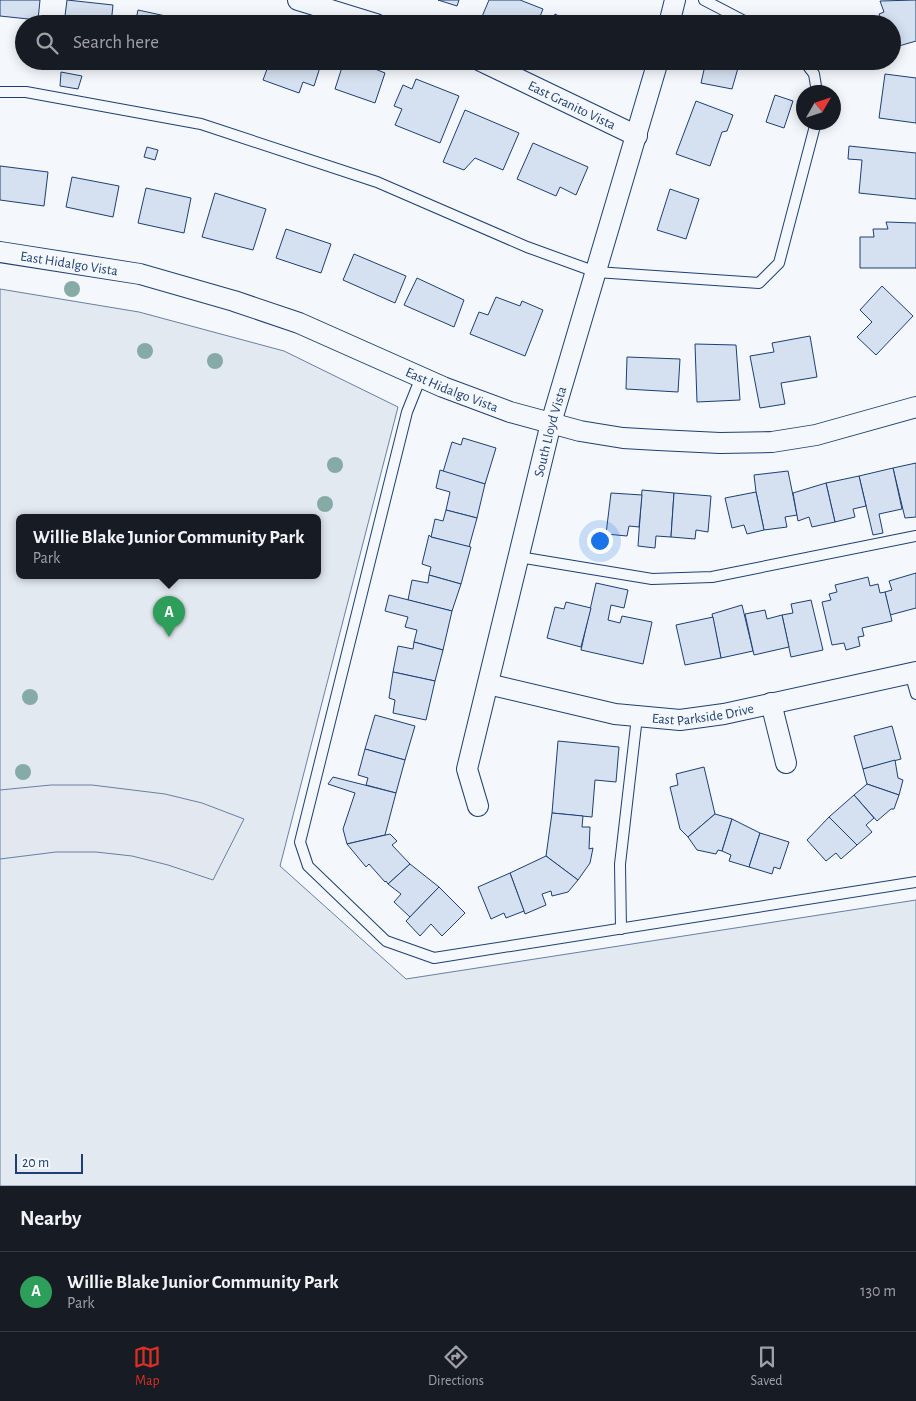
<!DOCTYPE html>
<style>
:root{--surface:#171b24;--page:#20242c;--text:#f1f3f6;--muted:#9ea1a6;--line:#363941;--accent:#d93025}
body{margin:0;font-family:"Alegreya Sans",sans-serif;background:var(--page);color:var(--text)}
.compass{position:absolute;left:796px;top:85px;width:45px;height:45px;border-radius:50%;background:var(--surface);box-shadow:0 2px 12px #0003;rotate:51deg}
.scale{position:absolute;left:15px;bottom:12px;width:68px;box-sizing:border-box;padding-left:5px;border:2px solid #1d3f73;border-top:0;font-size:14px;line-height:18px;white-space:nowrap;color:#1d3f73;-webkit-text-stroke:4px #f4f7fb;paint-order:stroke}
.you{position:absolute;left:599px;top:540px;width:18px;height:18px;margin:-12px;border:4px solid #fff;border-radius:50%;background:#1a73e8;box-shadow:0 0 0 8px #1a73e833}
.badge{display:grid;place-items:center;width:32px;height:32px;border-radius:50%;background:var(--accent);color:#fff;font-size:16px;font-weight:700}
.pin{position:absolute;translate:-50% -41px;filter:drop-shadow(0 1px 2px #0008)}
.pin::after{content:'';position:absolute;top:26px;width:18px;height:15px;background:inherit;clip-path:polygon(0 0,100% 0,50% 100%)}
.popup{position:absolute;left:16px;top:514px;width:305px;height:65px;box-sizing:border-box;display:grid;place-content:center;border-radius:8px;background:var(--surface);filter:drop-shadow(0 1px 4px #0005);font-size:16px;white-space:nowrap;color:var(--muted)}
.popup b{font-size:19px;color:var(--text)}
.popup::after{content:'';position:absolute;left:50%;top:100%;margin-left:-10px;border:10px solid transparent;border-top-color:var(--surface)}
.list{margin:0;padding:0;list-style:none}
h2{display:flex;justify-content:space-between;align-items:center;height:65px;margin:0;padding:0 20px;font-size:21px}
h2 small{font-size:16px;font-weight:400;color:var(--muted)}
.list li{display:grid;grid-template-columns:32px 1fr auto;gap:15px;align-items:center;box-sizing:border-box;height:80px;padding:0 20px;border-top:1px solid var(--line)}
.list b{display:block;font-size:19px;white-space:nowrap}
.list p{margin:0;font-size:16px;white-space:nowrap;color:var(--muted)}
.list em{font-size:16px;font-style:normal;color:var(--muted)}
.icon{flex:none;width:28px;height:28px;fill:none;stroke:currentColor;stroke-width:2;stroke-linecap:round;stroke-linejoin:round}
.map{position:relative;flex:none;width:916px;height:1186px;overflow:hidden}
.search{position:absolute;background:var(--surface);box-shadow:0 2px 12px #0003;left:15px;right:15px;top:15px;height:55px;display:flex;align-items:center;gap:12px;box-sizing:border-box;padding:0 18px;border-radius:28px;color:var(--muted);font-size:19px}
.sheet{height:145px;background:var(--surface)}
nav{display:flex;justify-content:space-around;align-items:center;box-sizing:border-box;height:70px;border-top:1px solid var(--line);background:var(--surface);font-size:14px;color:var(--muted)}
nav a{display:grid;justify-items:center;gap:2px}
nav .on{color:var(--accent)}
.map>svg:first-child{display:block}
.green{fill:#e3e9f0;stroke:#687fa3;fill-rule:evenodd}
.parking{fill:#e3e8f0;stroke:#687fa3}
.building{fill:#d5e0f0;stroke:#1d3f73}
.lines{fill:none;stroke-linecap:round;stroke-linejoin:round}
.service-casing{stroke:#1d3f73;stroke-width:12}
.minor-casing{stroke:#1d3f73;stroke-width:22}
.service{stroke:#f4f7fb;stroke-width:10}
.minor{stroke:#f4f7fb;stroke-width:20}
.tree{fill:#86aba6}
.labels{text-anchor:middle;stroke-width:4;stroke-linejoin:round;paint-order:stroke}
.street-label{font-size:14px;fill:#1d3f73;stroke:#f4f7fb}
</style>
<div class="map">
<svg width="916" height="1186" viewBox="0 0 916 1186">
<rect width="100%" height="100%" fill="#f4f7fb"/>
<path class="green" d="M0,289L139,312L284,351L398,407L280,866L406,979L916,900V1186H0ZM20,518H318V576H20Z"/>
<path class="parking" d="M51,785H92L165,794L202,803L244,819L213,880L168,865L132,856L96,852H56L0,859V790Z"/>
<g class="building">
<path d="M0,0H40L38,20L0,16Z"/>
<path d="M67,0L113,5L111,24H64Z"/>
<path d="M438,0H459L457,6Z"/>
<path d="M489,0H520L543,9L537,24H492L481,19Z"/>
<path d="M916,0V41L892,48V24H883L879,14L884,12L880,1Z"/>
<path d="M138,10L184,20L183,24H135Z"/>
<path d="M555,14L574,24H551Z"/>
<path d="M49,61H64V66L48,65Z"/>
<path d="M270,61H322L314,86L303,82L299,93L263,80Z"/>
<path d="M344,61H355L385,73L375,103L335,89Z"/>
<path d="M584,61H595L593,66Z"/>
<path d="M706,61H740L732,89L701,83Z"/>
<path d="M61,72L82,76L78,89L60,86Z"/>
<path d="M885,74L916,78V123L879,118Z"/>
<path d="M416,79L459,96L440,143L395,125L402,109L394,106L403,85L412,89Z"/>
<path d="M775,95L793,101L784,128L766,122Z"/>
<path d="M696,101L733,115L727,131L722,132L710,166L676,154Z"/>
<path d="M465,110L519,133L503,170L475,158L464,170L443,162Z"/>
<path d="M533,143L588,167L576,195L560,187L556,196L517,179Z"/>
<path d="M849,146L916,153V199L859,193L862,160L848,159Z"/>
<path d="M147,147L158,150L155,160L144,157Z"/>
<path d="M0,166L48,172L44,206L0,200Z"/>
<path d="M72,177L119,186L113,217L66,207Z"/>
<path d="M146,188L191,198L184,233L138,223Z"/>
<path d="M670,189L699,199L686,239L657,230Z"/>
<path d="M215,193L266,209L253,250L202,237Z"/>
<path d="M886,222L916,223V268H860V237H874L873,229H888Z"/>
<path d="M286,229L331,244L321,273L276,258Z"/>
<path d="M354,254L406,276L395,303L343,280Z"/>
<path d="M417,278L464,300L454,327L404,305Z"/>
<path d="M882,286L913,316L876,355L857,337L872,322L860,310Z"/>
<path d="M496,297L520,306L522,301L543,310L525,356L470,334L479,312L488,315Z"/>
<path d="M810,336L817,377L781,383L785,404L760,408L750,356L774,352L772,343Z"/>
<path d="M695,344L736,345L740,400L697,402Z"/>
<path d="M627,357L680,359L678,392L626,389Z"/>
<path d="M463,438L496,448L485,484L443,472L452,442L461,445Z"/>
<path d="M916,463V517L905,518L893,468Z"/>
<path d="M893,468L902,509L879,514L883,533L873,535L859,476Z"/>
<path d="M440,470L485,484L477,518L446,510L450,492L436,488Z"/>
<path d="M788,471L797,515L785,517L787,527L764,530L756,492L754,475Z"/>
<path d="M859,476L866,506L853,509L855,517L835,522L826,483Z"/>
<path d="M826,483L835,522L812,527L809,517L798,521L793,493Z"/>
<path d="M642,490L674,493L671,537L656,536L655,548L638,546Z"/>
<path d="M756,492L764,530L747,534L744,525L732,528L725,498Z"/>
<path d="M611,493L642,495L639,527L629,526L627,536L606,534Z"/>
<path d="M674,493L711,496L708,532L696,530L695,539L671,537Z"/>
<path d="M446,510L477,518L469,547L431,537L435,519L443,521Z"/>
<path d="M429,535L431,537L471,547L461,584L429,575L431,567L422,564Z"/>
<path d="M916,573V608L890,615L885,592L892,590L889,581Z"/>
<path d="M429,575L461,584L452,611L408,600L412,580L428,583Z"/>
<path d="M868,577L870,586L878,584L880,593L885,592L892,621L862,628L864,636L858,637L860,646L846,650L844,643L832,645L822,602L831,600L829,594L837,592L835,585Z"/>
<path d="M596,583L628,590L624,608L611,605L608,620L620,623L622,616L652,622L643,664L581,650Z"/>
<path d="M389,595L452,611L443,650L414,642L417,630L405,627L408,617L385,611Z"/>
<path d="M811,600L823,650L791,657L782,615L793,613L791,604Z"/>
<path d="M566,602L591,608L581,647L547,638L555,607L564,609Z"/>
<path d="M742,605L753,651L721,658L712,614Z"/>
<path d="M765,610L767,619L782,615L789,647L754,655L745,614Z"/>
<path d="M713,617L721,658L685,665L676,625Z"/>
<path d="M414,642L443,650L435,681L393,672L398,646L413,649Z"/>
<path d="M393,672L435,681L426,720L393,713L395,700L389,698Z"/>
<path d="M375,715L415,726L405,760L365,749Z"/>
<path d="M892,726L901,759L863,769L854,736Z"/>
<path d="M558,741L619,747L616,782L595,780L592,817L552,813Z"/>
<path d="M365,749L405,760L396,793L366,785L368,778L358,775Z"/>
<path d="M895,760L898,778L903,780L899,795L867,784L863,769Z"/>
<path d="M704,767L715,814L688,837L680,829L670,787L678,785L676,774Z"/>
<path d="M333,777L396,793L385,835L347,844L343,829L355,793L328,784Z"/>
<path d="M867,784L899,795L894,809H891L877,821L854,795Z"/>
<path d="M854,795L874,818L866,825L872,832L857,845L829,817Z"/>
<path d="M552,813L583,816L582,827H590L589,849L593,848L590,863L578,880L546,856Z"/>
<path d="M715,814L732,819L722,851L718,850L716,854L697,850L688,837Z"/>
<path d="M829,817L857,845L841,859L836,853L826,861L807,840Z"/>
<path d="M732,819L760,833L749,867L729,861L731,855L722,851Z"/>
<path d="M760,833L789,842L780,869L774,867L772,874L749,867Z"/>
<path d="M390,834L397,841L392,845L410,864L388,884L386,881L385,882L369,864L366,867L347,844Z"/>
<path d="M546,856L578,880L568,892L552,896L551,891L542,894L546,905L525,914L510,873Z"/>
<path d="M410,864L439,887L410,917L394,902L401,894L388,884Z"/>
<path d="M510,873L524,911L506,918L504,913L491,919L478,887Z"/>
<path d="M439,887L465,913L442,936L431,924L420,936L406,921Z"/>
</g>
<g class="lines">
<g class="service-casing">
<g id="service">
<path d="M704,0L750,24"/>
<path d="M804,61L814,74L817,92"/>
<path d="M0,92H26L201,124L377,182L527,247L596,272L759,283L779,263L816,122"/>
<path d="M421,377L407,412L300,842L308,866L386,941L434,958L916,882"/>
<path d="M519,557L652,579L712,577L916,536"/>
<path d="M910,673L916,694"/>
<path d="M621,929L620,864L637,717"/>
</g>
</g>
<g class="minor-casing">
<g id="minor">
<path d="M298,0L376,24"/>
<path d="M669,24L675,0"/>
<path id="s1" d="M481,61L637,136"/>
<path id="s2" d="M0,252L140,274L234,301L299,323L443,387L510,412L580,431L623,438L658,440L720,443L772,442L816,435L916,407"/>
<path id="s3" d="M488,684L615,714L680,720L724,714L916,672"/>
<path d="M771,703L786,763"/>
<path id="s4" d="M478,806L467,769L551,423L658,61"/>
</g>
</g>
<use href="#service" class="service"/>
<use href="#minor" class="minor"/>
</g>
<g class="tree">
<circle cx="72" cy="289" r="8"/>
<circle cx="145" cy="351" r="8"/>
<circle cx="215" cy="361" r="8"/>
<circle cx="335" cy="465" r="8"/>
<circle cx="325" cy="504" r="8"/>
<circle cx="30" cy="697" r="8"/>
<circle cx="23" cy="772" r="8"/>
</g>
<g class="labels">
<g class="street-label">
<text dy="5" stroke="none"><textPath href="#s1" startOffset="101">East Granito Vista</textPath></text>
<text dy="5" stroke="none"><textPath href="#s2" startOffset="70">East Hidalgo Vista</textPath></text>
<text dy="5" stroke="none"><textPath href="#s2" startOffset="475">East Hidalgo Vista</textPath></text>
<text dy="5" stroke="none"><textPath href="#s4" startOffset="386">South Lloyd Vista</textPath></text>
<text dy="5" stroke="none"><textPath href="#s3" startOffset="219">East Parkside Drive</textPath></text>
</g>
</g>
</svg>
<svg class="compass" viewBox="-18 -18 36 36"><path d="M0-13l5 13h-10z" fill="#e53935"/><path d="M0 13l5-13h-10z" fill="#9ea1a6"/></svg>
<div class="scale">20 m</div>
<div class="you"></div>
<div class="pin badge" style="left:169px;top:637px;background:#2e9e5b">A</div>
<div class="popup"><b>Willie Blake Junior Community Park</b>Park</div>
<div class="search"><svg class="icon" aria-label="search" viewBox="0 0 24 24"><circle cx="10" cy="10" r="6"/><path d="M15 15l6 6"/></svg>Search here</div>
</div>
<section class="sheet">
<h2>Nearby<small></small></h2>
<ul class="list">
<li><span class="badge" style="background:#2e9e5b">A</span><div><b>Willie Blake Junior Community Park</b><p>Park</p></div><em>130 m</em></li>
</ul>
</section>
<nav>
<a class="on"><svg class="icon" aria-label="map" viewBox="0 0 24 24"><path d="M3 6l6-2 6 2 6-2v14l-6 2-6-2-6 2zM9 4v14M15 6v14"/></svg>Map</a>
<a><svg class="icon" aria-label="directions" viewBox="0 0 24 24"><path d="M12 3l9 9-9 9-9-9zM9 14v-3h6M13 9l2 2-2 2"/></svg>Directions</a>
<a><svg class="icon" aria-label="saved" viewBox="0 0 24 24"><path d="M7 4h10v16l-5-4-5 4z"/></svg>Saved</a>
</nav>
